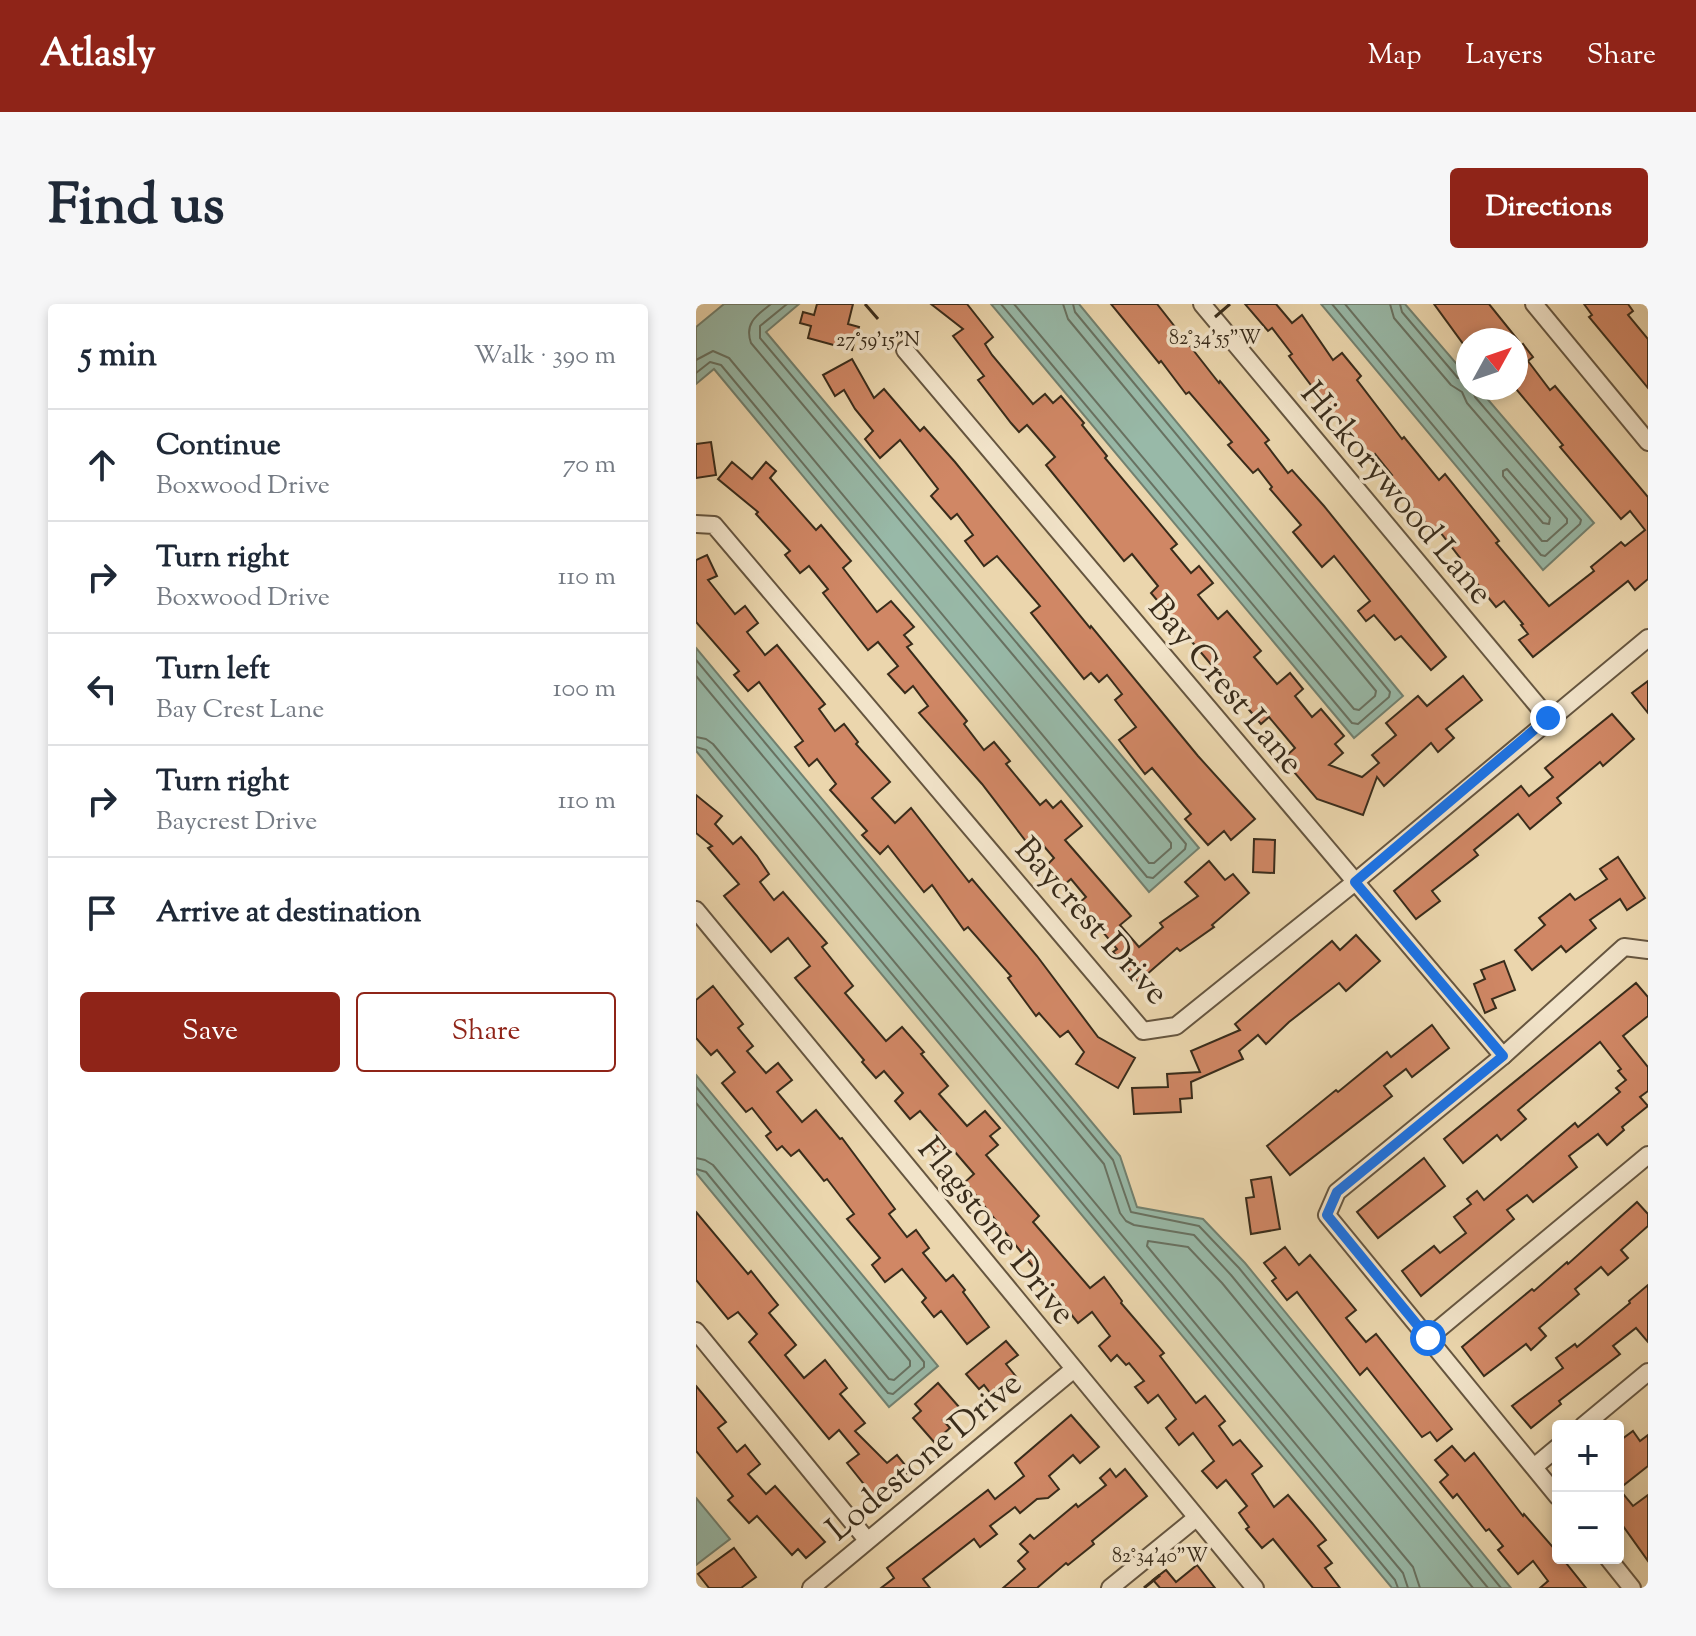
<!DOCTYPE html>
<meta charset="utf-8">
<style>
:root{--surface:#fff;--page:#f6f6f7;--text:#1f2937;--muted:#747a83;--line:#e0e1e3;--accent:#8f2418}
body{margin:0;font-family:"Sorts Mill Goudy",serif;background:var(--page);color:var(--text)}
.controls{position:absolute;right:24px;bottom:24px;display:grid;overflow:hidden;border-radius:8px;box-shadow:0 4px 12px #0003}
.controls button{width:72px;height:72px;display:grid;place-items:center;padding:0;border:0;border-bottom:2px solid var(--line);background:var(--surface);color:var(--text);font:40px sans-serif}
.compass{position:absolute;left:760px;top:24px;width:72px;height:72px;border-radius:50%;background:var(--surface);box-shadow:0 4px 12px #0003;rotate:50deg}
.stop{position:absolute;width:24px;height:24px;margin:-18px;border:6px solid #1a73e8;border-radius:50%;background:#fff}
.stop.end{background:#1a73e8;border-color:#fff;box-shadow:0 2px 8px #0008}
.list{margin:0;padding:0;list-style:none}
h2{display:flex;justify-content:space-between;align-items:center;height:104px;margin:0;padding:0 32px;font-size:34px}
h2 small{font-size:26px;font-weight:400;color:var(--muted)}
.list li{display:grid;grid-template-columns:52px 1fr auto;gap:24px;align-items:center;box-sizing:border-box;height:112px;padding:0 32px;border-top:2px solid var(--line)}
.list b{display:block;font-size:30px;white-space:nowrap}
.list p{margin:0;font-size:26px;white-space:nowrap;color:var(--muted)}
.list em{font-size:26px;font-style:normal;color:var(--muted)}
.actions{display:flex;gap:16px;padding:24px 32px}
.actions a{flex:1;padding:18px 0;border:2px solid var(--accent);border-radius:8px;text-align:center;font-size:28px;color:var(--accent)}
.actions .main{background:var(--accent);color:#fff}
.icon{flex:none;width:44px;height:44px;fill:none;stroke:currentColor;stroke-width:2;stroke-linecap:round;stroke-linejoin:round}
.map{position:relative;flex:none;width:952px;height:1284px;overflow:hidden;border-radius:8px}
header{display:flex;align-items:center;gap:48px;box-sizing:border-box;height:112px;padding:0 40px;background:var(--accent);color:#fff}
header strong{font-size:38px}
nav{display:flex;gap:44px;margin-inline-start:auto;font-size:28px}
.intro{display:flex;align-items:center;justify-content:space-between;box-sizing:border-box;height:192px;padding:0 48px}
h1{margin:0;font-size:56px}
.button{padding:20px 36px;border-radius:8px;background:var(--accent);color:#fff;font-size:28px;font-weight:700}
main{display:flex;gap:48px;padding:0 48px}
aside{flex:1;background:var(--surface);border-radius:8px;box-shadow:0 4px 12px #0003}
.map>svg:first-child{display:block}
.water{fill:#98b9a8;stroke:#728170;stroke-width:2}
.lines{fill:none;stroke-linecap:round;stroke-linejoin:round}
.shore{stroke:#687262;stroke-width:2}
.building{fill:#d08765;stroke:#392c1b;stroke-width:2}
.street-casing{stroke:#665640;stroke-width:20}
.street{stroke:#f2e4ca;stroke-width:16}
.route{stroke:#1a73e8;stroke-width:10}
.ticks{fill:none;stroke:#392c1b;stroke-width:3}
.labels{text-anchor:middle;stroke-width:7;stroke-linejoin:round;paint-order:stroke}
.street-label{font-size:34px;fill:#392c1b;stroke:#f2e4ca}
.ticks-label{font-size:20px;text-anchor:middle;fill:#392c1b;stroke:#f2e4ca;stroke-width:7;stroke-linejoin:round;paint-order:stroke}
</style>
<header>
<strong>Atlasly</strong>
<nav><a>Map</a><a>Layers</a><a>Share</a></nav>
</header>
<div class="intro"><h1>Find us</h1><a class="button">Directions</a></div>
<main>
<aside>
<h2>5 min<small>Walk · 390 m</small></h2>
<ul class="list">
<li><svg class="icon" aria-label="ahead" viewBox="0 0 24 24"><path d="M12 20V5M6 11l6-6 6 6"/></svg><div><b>Continue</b><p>Boxwood Drive</p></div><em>70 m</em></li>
<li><svg class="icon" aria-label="right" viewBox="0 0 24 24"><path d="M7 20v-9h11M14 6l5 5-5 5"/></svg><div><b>Turn right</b><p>Boxwood Drive</p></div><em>110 m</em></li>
<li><svg class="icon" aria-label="left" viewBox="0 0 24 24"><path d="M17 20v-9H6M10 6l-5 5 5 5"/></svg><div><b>Turn left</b><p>Bay Crest Lane</p></div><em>100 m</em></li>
<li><svg class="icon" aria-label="right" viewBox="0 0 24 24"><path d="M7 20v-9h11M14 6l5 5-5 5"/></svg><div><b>Turn right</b><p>Baycrest Drive</p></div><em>110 m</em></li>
<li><svg class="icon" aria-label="arrive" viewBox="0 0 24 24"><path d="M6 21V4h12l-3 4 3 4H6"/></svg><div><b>Arrive at destination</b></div></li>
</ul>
<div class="actions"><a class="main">Save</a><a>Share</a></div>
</aside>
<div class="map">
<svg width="952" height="1284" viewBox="0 0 952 1284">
<rect width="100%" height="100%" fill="#ebd6ad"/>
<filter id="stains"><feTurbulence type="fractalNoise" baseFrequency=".0025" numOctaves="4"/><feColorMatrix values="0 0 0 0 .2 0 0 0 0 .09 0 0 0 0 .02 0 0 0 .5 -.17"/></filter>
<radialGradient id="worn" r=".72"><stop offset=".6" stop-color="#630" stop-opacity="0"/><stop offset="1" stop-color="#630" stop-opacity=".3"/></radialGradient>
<g class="water">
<path d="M28,0H103L70,28L503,544L453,588L18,65L0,80V23Z"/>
<path d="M295,0H383L707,392L658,434Z"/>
<path d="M625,0H709L772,73V84H782L898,219L847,266Z"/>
<path d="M0,344L424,852L441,903L507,915L549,959L815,1284H696L0,447Z"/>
<path d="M0,771L242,1062L193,1103L0,869Z"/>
<path d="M0,1194L34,1235L0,1261Z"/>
</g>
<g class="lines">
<g class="shore">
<path d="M305,0L656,419L662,420L693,393L694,388L379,8L377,0"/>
<path d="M318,0L658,405L663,406L679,392L680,387L372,15L367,0"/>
<path d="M636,0L845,251L849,252L884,220L885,216L779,93L776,84"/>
<path d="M649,0L846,237H851L871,219V215L771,99L766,88L755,81L698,14L694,0"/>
<path d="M704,0L706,8L762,74L772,77"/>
<path d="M0,56L17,47L33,54L453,559H458L475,544V539L55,39C48,19 61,11 75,0"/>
<path d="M0,69L14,58L25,61L451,573L457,574L489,545L490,540L64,34V22L91,0"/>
<path d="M811,165L854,214L853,220L847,219L807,172V167Z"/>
<path d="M0,356L417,856L435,908L503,922L543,964L805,1284"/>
<path d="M0,372L408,860L424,909L430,917L438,921L498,931L535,971L792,1284"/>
<path d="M0,433L10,435L17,440L707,1269L712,1284"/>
<path d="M0,443L10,446L699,1276L702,1284"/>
<path d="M0,783L228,1058V1063L197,1090L192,1089L10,868L0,865"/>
<path d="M0,799L214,1057V1062L198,1076L193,1075L17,861L9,856L0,854"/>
<path d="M724,1284L717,1263L451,942L452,937L492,943L526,979L777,1284"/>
</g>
</g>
<g class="building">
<path d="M121,0H157L152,20L163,23L156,46L112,34L115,22L104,19L107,8L118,11Z"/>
<path d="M235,0H271L297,33L289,40L296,51L337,100L349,90L357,99L365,92L388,119L386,121L411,152L409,154L481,240L475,245L495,269L503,262L517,279L502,291L522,315L531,307L565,347L558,353L581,380L594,369L607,385L599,392L616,413L625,405L648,432L639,440L647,449L633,461L666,473L683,459L676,451L700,431L690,419L722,392L731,402L767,372L786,396L750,425L758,434L742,448L735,439L688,482L681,473L667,511L621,495L587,455L599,444L573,413L565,420L455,289L462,282L436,250L428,257L350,161L359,153L331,121L323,128L315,119L282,76L288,72L257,32L267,25Z"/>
<path d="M415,0H461L523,79L524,77L573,136L569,139L592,169L596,166L628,202L750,353L735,366L705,332L699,336L678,311L670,317L662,307L674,297L638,252L626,263L597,228L605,221L574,185L576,183L562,165L557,169L532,141L536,138L493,88L490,90L465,57L463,59Z"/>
<path d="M549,0H580L596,19L606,11L637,56L646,49L665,72L661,76L706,135L708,133L743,176L749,170L803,237L800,239L853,302L898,267L895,263L925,238L929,242L949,226L934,207L925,215L864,143L867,141L820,85V42L822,44L827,40L837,53L832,57L854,86L859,82L952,193V275L939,286L932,277L837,353L823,336L832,330L825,321L827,320L808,297L800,303L762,256L764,254L744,228L740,231L692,174L696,171L679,150L674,154L639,113L593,52L596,50L576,24L572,27Z"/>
<path d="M738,0H793L822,36H772L768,41Z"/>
<path d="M888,0H932L937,7L932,11L952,35V84L893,13L896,11Z"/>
<path d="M156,55L178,94L188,85L224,127L228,123L259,158L394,324L395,322L502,452L559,515L535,536L528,527L512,541L489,515L495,510L456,464L449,470L423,436L440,423L419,396L426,390L411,371L403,378L395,369L388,375L335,309L344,302L301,252L288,262L269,237L277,231L261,210L255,215L235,192L242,185L204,136L184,154L169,135L177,127L159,105L148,86L139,92L127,71Z"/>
<path d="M15,138L20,171L0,174V140Z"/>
<path d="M36,158L56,175L70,158L80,167L74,174L120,226L125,221L155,257L147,264L181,308L195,297L218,323L208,331L216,340L211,343L271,417L268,420L288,446L298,438L314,457L310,460L344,501L350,496L357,504L365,497L386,522L369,536L435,612L424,621L443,643L467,623L464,619L502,592L489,578L513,557L529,576L537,570L553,589L516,621L518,623L484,647L481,644L442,678L417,648L421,645L383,599L390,593L375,575L367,582L350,562L358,554L340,533L332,540L286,480L223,409L232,402L217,382L209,389L192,370L202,362L182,338L172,346L127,289L132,285L113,262L104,269L89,251L94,247L60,210L62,208L22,175Z"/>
<path d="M11,251L21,272L12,276L39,310L49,302L62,319L51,328L69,351L81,341L129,400L123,405L139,427L148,420L162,438L160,440L194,478L176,494L199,519L215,504L273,578L276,575L341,652L402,733L439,754L422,784L380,760L388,748L372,727L364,733L343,709L340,712L312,674L315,672L272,623L268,626L236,581L228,588L192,542L184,550L166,531L171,527L134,486L140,480L121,455L113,462L99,443L107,437L63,378L52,387L38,371L43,367L0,318V256Z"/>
<path d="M952,377V409L936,389Z"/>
<path d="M916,410L938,435L907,462L904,458L861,494L865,499L834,525L822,510L778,546L782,551L736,587L744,597L720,615L698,587L825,482L833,492L857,473L849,464Z"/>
<path d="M0,491L26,512L19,520L37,540L45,533L61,552L73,570L64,578L78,596L87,588L131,639L126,643L157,682L149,689L190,737L206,723L228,748L225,750L252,782L243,790L271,822L289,807L304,824L294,832L302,841L290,851L343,912L337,918L394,984L408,973L426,997L425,999L468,1049L464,1052L500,1099L509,1092L529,1117L523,1122L537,1141L544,1136L566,1162L556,1170L578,1203L592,1191L616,1219L630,1236L622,1242L636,1259L629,1264L644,1284H617L577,1235L566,1244L550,1225L553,1223L543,1209L551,1202L530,1176L521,1184L506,1167L518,1157L497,1129L483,1141L470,1124L480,1115L462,1091L452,1099L439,1083L448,1077L433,1059L430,1061L421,1051L415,1057L403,1042L414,1032L396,1008L382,1019L269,878L278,870L259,848L249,856L234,838L244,830L224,807L214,815L199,797L207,789L188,767L180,774L166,758L168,756L99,674L114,662L92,634L75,648L28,592L43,580L12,544L16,542L0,529Z"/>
<path d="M558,535L579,536L578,569L557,568Z"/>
<path d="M922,553L949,594L931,606L924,595L894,616L900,624L870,648L865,642L836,666L819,646L849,621L843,614L874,590L879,596L911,575L904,565Z"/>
<path d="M660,631L684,657L650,687L643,679L593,718L570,740L562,731L543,747L547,755L495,778L496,794L484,795L485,808L438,810L436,784L472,783L471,770L504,768L495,747L544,726L539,720L636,637L644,646Z"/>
<path d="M808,657L819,686L796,695L800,704L789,709L778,680L789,675L785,666Z"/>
<path d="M940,679L952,693V712L927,732L952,763V787L944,793L952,802L926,823L928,826L911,841L902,830L873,852L881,863L837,898L831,891L811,906L818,915L725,992L706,967L738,942L744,949L770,929L758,913L775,900L771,895L781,887L788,896L879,819L882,823L924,788L920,784L930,776L922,767L925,765L904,738L822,806L830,815L805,836L801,831L767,859L748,835Z"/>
<path d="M17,682L47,720L42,724L57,742L51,747L70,769L82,759L96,776L81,788L106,818L120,806L144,835L146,834L199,905L193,910L211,933L220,926L233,944L227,949L250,977L257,971L269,986L267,988L293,1023L271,1040L245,1007L238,1013L226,998L230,994L206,965L189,978L176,961L184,954L151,915L158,910L131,875L128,877L103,846L95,852L86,842L81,846L70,832L75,828L56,804L50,808L26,779L39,768L21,746L15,751L0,734V696Z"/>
<path d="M736,721L753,744L716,773L710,765L688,782L696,792L594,871L571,842L640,786L642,788L691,748L695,753Z"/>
<path d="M728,854L749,882L682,934L661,908Z"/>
<path d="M575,873L584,925L555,930L550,894L558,893L555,876Z"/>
<path d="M941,898L952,910V922L925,946L932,954L912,971L905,963L879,985L883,990L843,1024L850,1032L835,1046L830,1040L788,1072L766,1043L836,985L838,987L871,958L872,960Z"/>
<path d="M0,908L52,970L55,967L82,1001L73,1009L100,1041L89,1051L108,1074L129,1056L151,1084L144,1090L169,1119L159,1127L191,1159L201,1151L214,1167L179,1194L151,1159L163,1150L143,1126L133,1135L53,1038L61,1030L42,1008L32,1015L0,976Z"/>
<path d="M589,943L603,961L614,951L660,1006L650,1014L670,1038L680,1030L756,1125L741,1137L734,1128L726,1133L671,1064L664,1071L601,988L591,996L576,977L580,974L568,959Z"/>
<path d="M952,981V1038L940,1024L917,1042L924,1050L863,1097L865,1100L835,1124L816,1102L867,1064L860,1054L879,1040L881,1043L934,999L933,997Z"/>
<path d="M310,1037L322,1051L310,1060L322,1075L298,1094L288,1081L283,1085L270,1070Z"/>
<path d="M242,1079L263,1103L247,1116L254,1124L238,1138L217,1114L225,1107L219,1100Z"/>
<path d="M0,1082L30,1118L22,1124L41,1148L49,1141L64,1160L52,1170L70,1190L79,1182L129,1238L110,1254L102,1245L96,1251L61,1212L53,1219L32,1196L37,1192L0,1147Z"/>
<path d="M375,1111L403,1143L384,1159L377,1151L353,1172L363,1185L352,1194L341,1195L324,1209L319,1203L294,1222L301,1230L284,1243L278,1235L227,1275L234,1284H185L198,1274L191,1264L292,1186L299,1195L328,1172L319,1159Z"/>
<path d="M937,1127L944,1137L952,1131V1162L923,1185L937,1202L952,1191V1257L922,1215V1138Z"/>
<path d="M756,1142L769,1157L778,1149L827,1212L828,1210L862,1249V1254H866L890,1284H844L852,1277L837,1257L822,1270L802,1246L807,1242L793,1225L790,1227L761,1190L757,1194L744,1178L752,1171L739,1156Z"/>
<path d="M414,1165L420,1173L429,1165L451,1192L396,1237L398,1240L372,1261L370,1259L341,1284H307L329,1265L322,1257L332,1248L324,1240L334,1231L338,1235L380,1200L382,1203L410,1181L404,1174Z"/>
<path d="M38,1244L60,1273L45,1284H13L2,1270Z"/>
<path d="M501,1261L519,1284H464L457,1276L470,1266L480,1278Z"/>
</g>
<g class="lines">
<g class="street-casing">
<g id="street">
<path d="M506,0L852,414"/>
<path d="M838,0L952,138"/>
<path d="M209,46L807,752"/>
<path d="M0,220L18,221L447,727L480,722L659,578L952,334"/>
<path d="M0,606L559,1284"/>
<path d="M0,1027L171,1236"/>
<path d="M732,1034L952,851"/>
<path d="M887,1122L952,1068"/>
<path d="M838,1163L862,1143"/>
<path d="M862,1193L631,911L641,888L807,752L928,643L952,646"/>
<path d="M912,1254L936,1284"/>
<path d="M115,1284L378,1065"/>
<path d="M414,1284L500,1214"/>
</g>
</g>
<use href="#street" class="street"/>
</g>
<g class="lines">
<path class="route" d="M732,1034L631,911L641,888L807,752L659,578L852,414"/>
</g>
<path class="ticks" d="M169,0L182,15M519,13L534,0M448,1284L464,1271"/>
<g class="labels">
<g class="street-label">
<text transform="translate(702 188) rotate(50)" y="12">Hickorywood Lane</text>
<text transform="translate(531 380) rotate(50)" y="12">Bay Crest Lane</text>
<text transform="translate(397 616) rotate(48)" y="12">Baycrest Drive</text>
<text transform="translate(302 926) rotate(51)" y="12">Flagstone Drive</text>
<text transform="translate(227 1151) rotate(-40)" y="12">Lodestone Drive</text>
</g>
</g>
<g class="ticks-label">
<text x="519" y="40">82°34'55"W</text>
<text x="182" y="42">27°59'15"N</text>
<text x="464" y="1258">82°34'40"W</text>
</g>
<rect width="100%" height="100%" filter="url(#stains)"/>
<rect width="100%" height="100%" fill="url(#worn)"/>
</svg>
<div class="controls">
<button>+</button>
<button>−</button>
</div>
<svg class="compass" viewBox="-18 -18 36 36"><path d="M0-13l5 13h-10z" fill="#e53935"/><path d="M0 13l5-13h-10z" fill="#747a83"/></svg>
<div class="stop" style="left:732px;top:1034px"></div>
<div class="stop end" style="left:852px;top:414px"></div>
</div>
</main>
